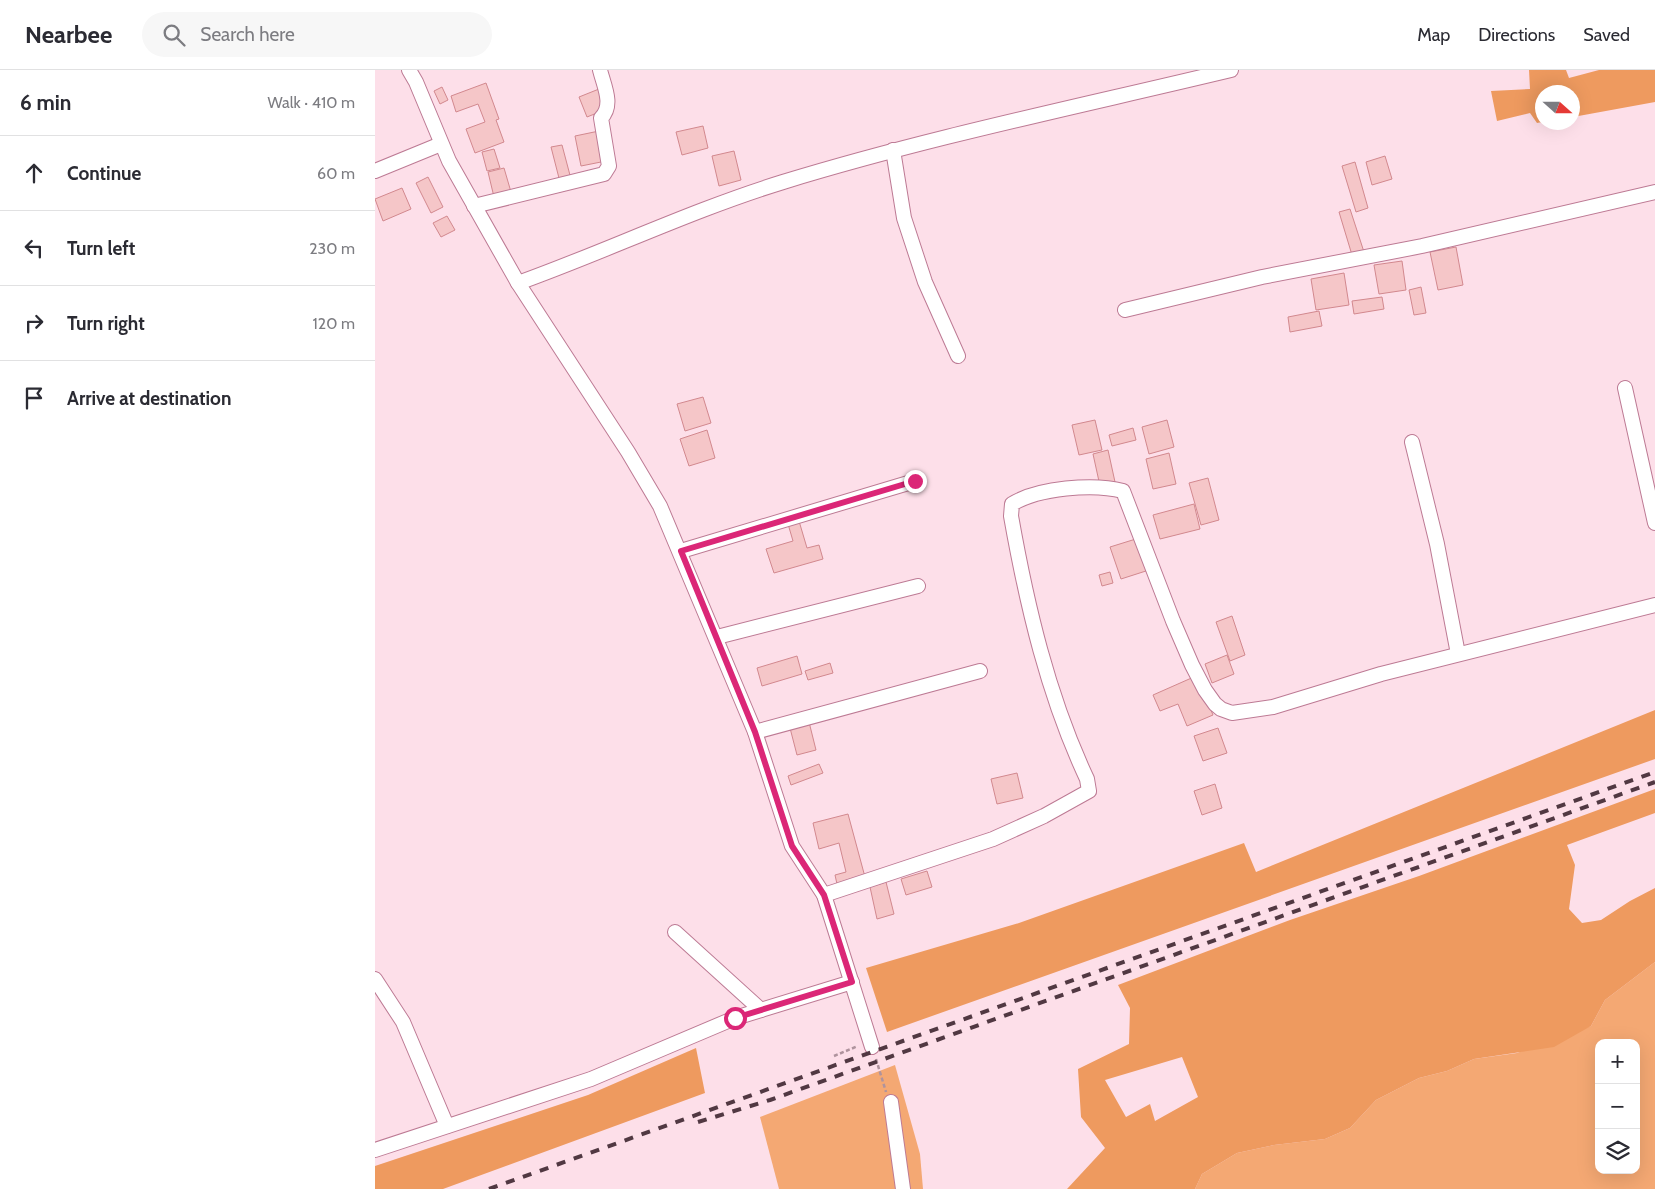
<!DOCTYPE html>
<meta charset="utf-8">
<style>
:root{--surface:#fff;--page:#f7f7f7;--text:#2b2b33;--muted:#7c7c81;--line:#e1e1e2}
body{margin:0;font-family:Cabin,sans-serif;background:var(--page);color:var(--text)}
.controls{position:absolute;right:15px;bottom:15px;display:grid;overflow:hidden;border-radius:10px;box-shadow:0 5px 20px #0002}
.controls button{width:45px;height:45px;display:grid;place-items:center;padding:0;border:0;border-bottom:1px solid var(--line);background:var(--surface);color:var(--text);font:25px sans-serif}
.compass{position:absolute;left:1160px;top:15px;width:45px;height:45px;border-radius:50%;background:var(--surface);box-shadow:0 5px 20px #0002;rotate:111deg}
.stop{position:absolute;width:15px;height:15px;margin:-11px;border:4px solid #db2777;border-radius:50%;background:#fff}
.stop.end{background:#db2777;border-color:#fff;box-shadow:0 1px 5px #0008}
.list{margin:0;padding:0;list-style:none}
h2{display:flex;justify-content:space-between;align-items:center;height:65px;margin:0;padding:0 20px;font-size:21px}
h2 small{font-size:16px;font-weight:400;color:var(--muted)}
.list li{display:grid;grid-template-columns:32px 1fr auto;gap:15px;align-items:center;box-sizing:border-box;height:75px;padding:0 20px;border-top:1px solid var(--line)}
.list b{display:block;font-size:19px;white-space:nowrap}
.list em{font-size:16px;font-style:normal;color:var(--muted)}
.icon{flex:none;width:28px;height:28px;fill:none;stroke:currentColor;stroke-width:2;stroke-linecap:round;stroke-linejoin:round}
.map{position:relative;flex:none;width:1280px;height:1119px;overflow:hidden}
header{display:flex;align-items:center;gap:30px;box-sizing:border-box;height:70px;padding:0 25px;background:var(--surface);border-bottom:1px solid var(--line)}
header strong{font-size:24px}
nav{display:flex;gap:28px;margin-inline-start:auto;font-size:18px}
.search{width:350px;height:45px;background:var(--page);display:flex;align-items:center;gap:12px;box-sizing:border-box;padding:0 18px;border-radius:28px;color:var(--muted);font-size:19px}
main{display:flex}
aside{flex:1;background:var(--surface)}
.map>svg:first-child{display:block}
.green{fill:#f4a873;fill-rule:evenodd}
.forest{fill:#ee9a5f;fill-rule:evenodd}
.building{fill:#f5c6c8;stroke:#d2888e}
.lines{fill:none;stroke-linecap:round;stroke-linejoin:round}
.minor-casing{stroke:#bd7a94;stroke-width:16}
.path{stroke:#af939d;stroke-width:2.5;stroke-dasharray:4 2.5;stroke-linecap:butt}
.minor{stroke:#fff;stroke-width:14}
.rail{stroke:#513842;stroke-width:4;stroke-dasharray:9 9;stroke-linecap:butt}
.route{stroke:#db2777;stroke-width:6}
</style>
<header>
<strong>Nearbee</strong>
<div class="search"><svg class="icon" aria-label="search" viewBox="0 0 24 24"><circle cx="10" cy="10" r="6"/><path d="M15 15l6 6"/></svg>Search here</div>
<nav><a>Map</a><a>Directions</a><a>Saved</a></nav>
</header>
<main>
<aside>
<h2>6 min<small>Walk · 410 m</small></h2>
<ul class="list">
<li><svg class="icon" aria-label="ahead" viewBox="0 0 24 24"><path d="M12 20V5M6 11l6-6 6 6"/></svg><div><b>Continue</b></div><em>60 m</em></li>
<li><svg class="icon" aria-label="left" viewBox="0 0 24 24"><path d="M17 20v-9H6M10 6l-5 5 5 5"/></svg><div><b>Turn left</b></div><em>230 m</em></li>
<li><svg class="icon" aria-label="right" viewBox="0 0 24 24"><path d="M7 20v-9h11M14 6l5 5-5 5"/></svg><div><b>Turn right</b></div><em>120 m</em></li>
<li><svg class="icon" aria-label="arrive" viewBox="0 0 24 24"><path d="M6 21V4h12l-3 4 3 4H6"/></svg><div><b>Arrive at destination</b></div></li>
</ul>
</aside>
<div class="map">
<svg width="1280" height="1119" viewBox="0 0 1280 1119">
<rect width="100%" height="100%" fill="#fddfe9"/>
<g class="green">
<path d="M1280,892V1119H820L827,1104L862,1083L899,1075L950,1069L975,1058L1001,1030L1044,1008L1072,1001L1099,989L1142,983L1216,956L1230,930ZM1224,973H1261V1100H1224Z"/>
<path d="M520,995L545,1084L548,1119H404L385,1047Z"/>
</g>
<g class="forest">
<path d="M1154,0H1191L1194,8L1224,0H1280V32L1198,47V22H1168L1167,52L1162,53L1155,43L1122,51L1116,21L1155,19Z"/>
<path d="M1280,640V689L512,962L491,898L644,853L869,773L881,802Z"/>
<path d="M1280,719V743L1192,775L1200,795L1194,839L1207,853L1226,850L1255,831L1280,818V892L1230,930L1216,956L1179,977L1099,989L1072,1001L1044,1008L1001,1030L975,1058L950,1069L899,1075L862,1083L827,1104L820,1119H692L730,1078L706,1047L703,999L754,974L755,938L743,915L915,850L1044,806ZM807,987L823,1027L780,1051L775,1034L751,1047L730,1010Z"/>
<path d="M321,978L330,1023L68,1119H0V1096L213,1025Z"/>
</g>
<g class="building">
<path d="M111,13L124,49L121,50L129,72L100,83L91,59L110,52L103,34L81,42L76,26Z"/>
<path d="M67,17L73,30L65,34L59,21Z"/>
<path d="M224,19L232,39L212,47L204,27Z"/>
<path d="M328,56L333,78L307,85L301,62Z"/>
<path d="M224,61L231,91L206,96L200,66Z"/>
<path d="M187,75L196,109L185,112L176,77Z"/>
<path d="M119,79L125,98L112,101L107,82Z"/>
<path d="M359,81L366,110L344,116L337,86Z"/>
<path d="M1010,86L1017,109L997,115L991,92Z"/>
<path d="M980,92L993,138L981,142L967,96Z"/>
<path d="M129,98L136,122L119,127L113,102Z"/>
<path d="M53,107L68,137L56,143L41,113Z"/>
<path d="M27,118L36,139L8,151L0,129Z"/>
<path d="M975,139L989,182L977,185L964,142Z"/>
<path d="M72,146L80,160L66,167L58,153Z"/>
<path d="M1081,177L1088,215L1063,220L1055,182Z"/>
<path d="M1027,191L1031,220L1004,224L999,195Z"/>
<path d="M969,203L974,235L941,240L936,209Z"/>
<path d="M1046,217L1051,243L1039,245L1034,220Z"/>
<path d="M1007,227L1009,239L979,244L977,231Z"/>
<path d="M944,241L947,256L915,262L913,247Z"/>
<path d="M328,327L336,353L310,361L302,334Z"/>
<path d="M720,350L727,380L704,385L697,355Z"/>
<path d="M792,350L799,377L774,384L767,357Z"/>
<path d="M758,358L761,370L737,376L734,365Z"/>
<path d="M332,360L340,388L314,396L305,369Z"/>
<path d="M733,380L740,412L725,416L718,384Z"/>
<path d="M794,383L801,414L778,419L771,389Z"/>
<path d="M833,408L844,450L826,455L814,413Z"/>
<path d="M819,434L825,459L785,469L778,445Z"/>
<path d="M424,451L432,478L444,475L448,489L399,503L391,479L418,471L413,454Z"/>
<path d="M764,468L774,500L746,509L735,477Z"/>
<path d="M735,502L738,513L727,516L724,505Z"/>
<path d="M857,546L870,585L855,591L841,552Z"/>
<path d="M852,585L859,604L837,613L830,594Z"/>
<path d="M422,586L427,604L387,616L382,598Z"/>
<path d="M455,593L458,603L433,610L430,601Z"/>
<path d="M821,606L838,645L812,656L803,634L785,641L778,625Z"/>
<path d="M434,652L441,680L422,685L415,658Z"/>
<path d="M843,658L852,683L828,691L819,666Z"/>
<path d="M444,694L448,703L416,715L413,706Z"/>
<path d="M642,703L648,728L622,734L616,709Z"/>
<path d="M840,714L847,738L827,745L819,721Z"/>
<path d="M473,744L490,807L462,814L460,805L471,802L464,773L444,779L438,753Z"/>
<path d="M552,801L557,817L531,825L526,809Z"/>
<path d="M511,812L519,844L502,849L495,817Z"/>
</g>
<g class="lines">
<g class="minor-casing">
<g id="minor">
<path d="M34,0L41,12L74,91L143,213L253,382L285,436L380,662L417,776L449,825L497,977"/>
<path d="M518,80L529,148L550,212L583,286"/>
<path d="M0,101L66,74"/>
<path d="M99,136L229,104L234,96L226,48C239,35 229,16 225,0"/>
<path d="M143,213C232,181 317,140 408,112C555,67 706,36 856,0"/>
<path d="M750,240L887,207L1047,176L1280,122"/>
<path d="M1250,318L1280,453"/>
<path d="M1037,372L1062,474L1083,584"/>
<path d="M306,481L540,411"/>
<path d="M342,567L543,516"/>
<path d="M380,662L605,601"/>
<path d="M449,825L618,769L669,746L714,721L712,709C673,626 652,536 636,446L637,434C663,418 718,413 748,421L798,551L817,595L830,620L840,634L846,639L857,643L898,637L1006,604L1280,535"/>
<path d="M300,862L386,940"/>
<path d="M0,909L28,952L72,1056"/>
<path d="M516,1032L528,1119"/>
<path d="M0,1080L216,1009L360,948L477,912"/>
</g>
</g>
<g class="path">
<path d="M459,986L483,976"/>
<path d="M501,989L511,1022"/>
</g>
<use href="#minor" class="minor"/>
<g class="rail">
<path d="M323,1052L395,1030L1280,712"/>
<path d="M114,1119L1280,702"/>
</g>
</g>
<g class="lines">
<path class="route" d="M360,948L477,912L449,825L417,776L380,662L306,481L540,411"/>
</g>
</svg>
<div class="controls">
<button>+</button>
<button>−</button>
<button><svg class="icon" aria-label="layers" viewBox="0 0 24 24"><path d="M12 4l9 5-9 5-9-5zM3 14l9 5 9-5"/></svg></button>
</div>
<svg class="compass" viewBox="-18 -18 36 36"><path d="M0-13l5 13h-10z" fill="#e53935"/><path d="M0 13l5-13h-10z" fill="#7c7c81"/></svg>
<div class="stop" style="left:360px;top:948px"></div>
<div class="stop end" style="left:540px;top:411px"></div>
</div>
</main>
